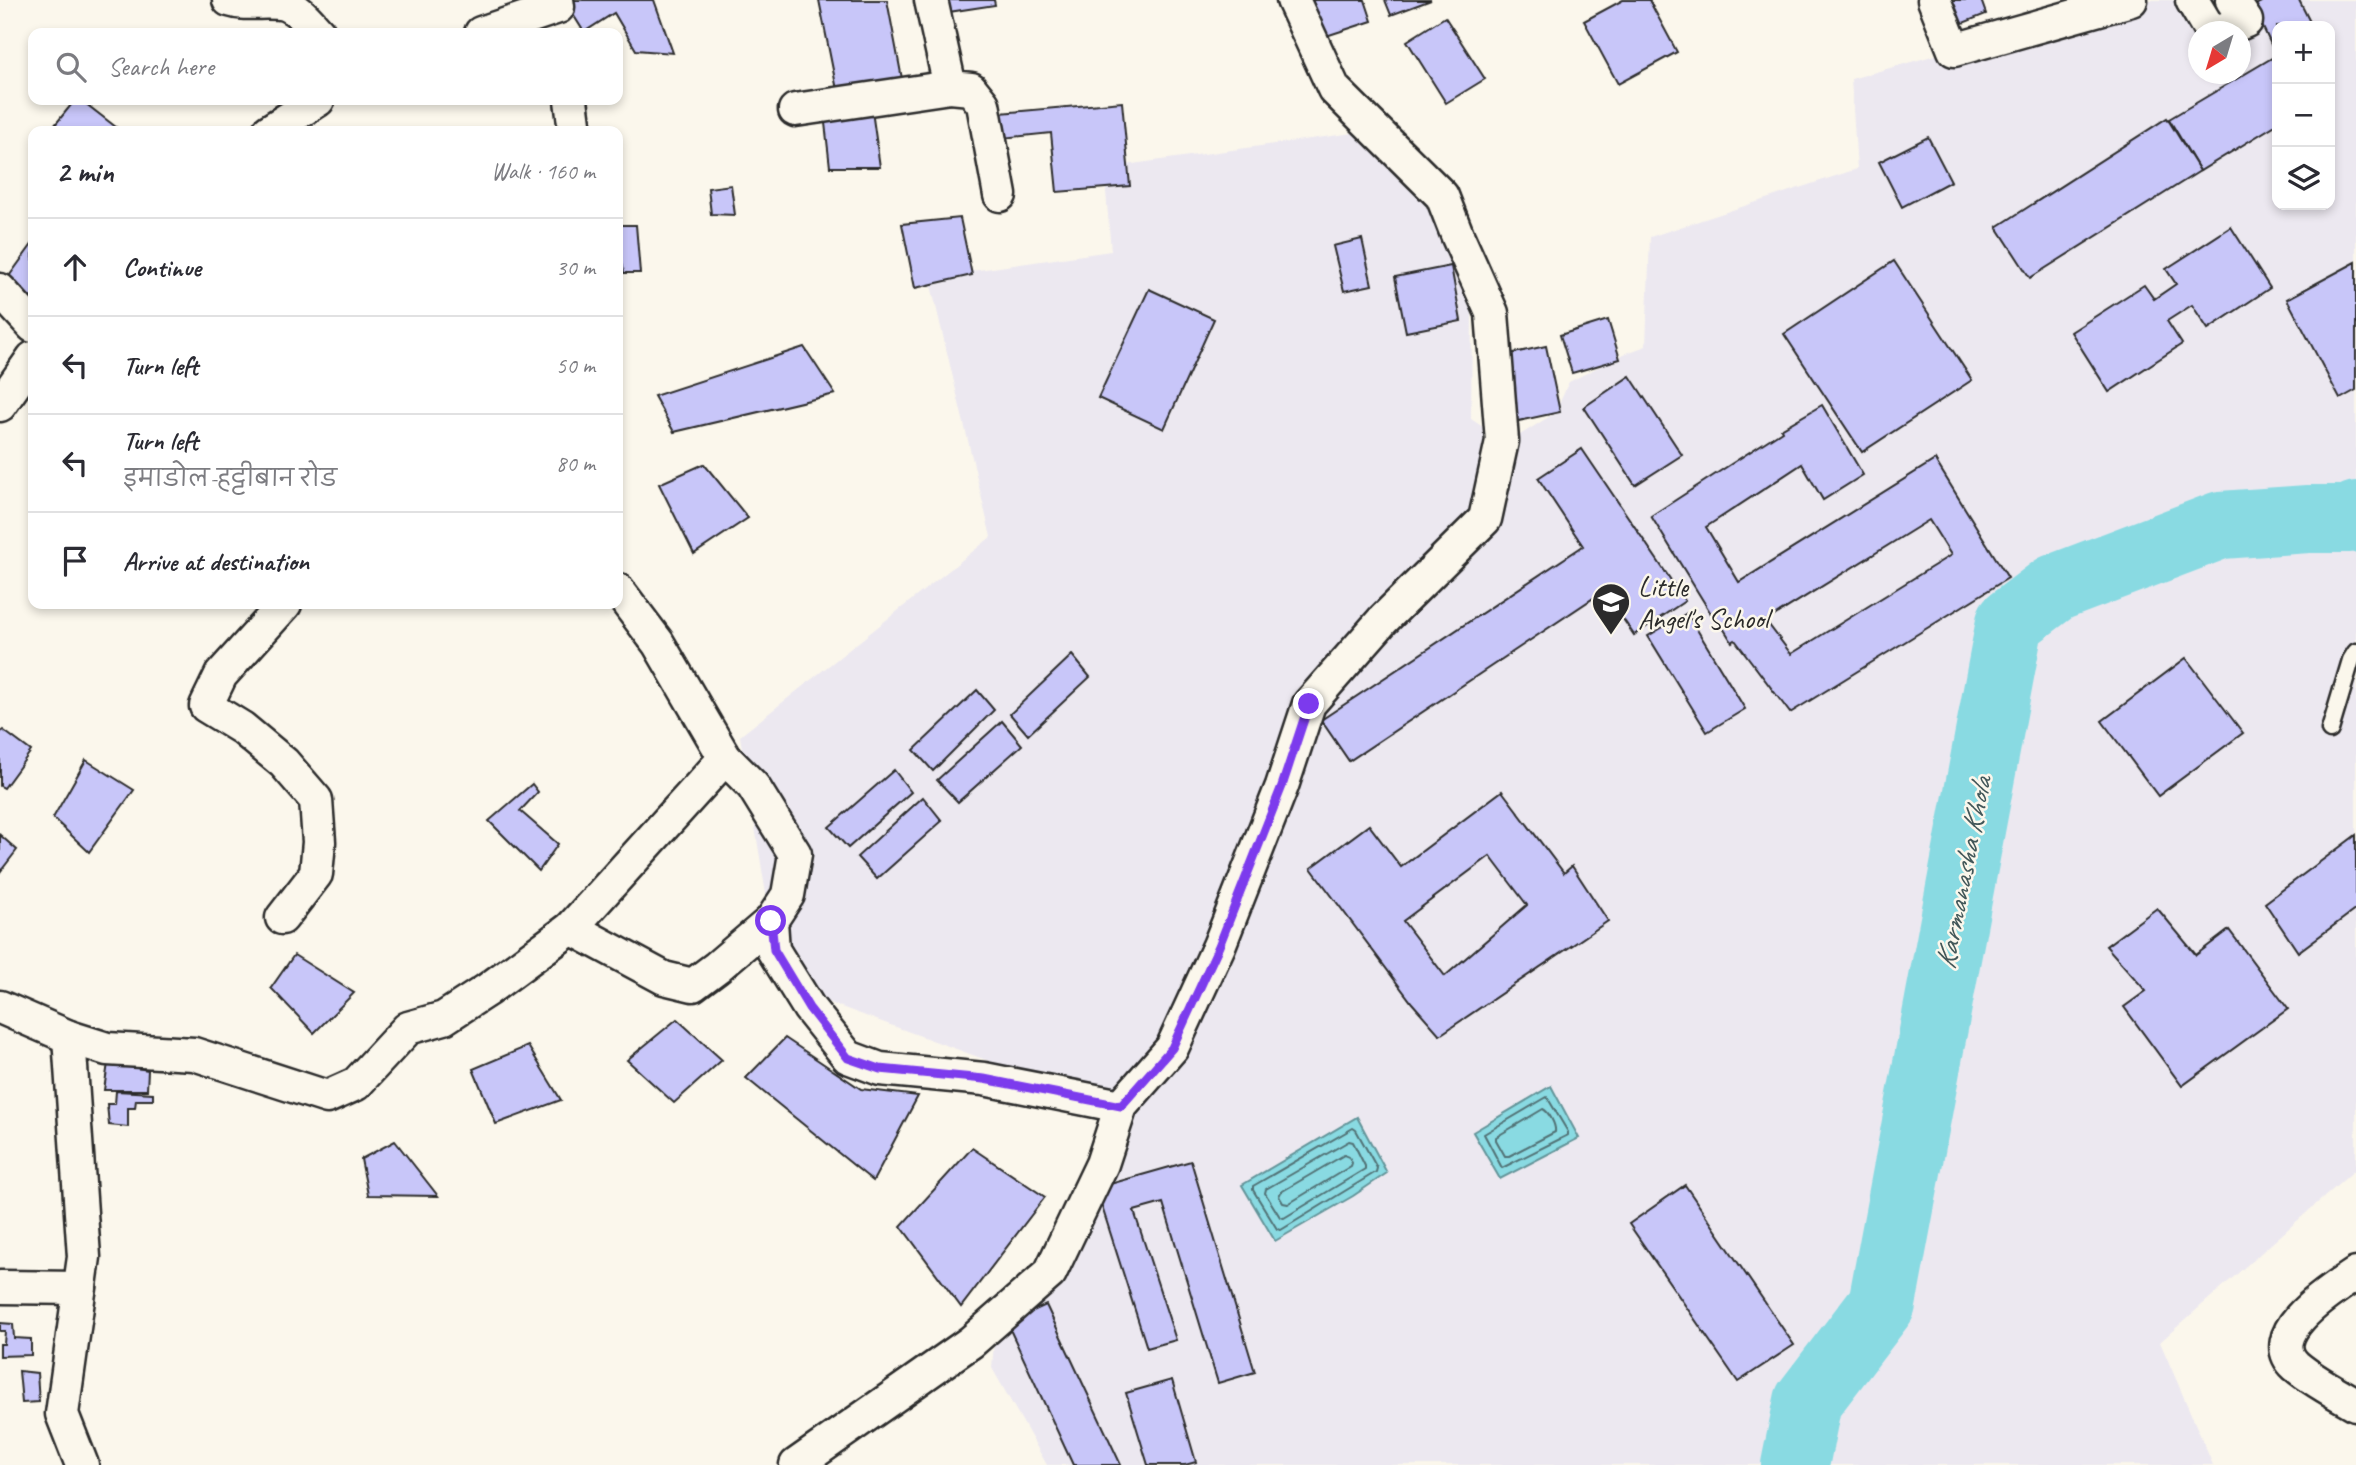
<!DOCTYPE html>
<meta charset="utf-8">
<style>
:root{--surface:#fff;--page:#f7f7f7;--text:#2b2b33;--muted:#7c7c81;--line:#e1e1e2}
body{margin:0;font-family:Caveat,"Playpen Sans Deva",sans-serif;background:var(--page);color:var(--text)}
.controls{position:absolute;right:21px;top:21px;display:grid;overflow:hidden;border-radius:14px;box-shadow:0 4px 10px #0003}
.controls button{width:63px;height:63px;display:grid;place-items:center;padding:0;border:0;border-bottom:2px solid var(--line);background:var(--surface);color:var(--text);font:35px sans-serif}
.compass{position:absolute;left:2188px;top:21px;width:63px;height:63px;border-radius:50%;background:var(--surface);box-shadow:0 4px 10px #0003;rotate:218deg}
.stop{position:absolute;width:21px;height:21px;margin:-16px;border:5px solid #7c3aed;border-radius:50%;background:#fff}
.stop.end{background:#7c3aed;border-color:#fff;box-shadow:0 2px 7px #0008}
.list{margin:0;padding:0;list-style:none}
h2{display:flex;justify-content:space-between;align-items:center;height:91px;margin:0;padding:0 28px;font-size:30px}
h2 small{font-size:23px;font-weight:400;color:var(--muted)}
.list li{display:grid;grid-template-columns:46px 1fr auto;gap:21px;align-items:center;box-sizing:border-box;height:98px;padding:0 28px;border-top:2px solid var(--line)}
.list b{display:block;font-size:26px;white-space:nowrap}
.list p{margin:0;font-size:23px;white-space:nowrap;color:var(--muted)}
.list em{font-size:23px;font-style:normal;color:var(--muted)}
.icon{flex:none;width:38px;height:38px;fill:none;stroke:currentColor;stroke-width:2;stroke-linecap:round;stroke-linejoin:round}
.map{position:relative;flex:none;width:2356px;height:1465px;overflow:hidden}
.search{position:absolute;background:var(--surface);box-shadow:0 4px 10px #0003;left:28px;top:28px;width:595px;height:77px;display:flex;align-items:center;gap:18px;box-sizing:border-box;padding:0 24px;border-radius:14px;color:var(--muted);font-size:26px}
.panel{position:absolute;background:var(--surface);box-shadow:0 4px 10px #0003;left:28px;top:126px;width:595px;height:483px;border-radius:14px}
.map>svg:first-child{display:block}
.built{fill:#ece8f0;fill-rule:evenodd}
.water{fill:#89dae2;stroke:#639499;stroke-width:2}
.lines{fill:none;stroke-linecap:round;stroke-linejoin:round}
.shore{stroke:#517174;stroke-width:2}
.river{stroke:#89dae2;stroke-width:68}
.building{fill:#c8c6f9;stroke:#2b2b2b;stroke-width:2;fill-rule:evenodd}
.lane-casing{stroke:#2b2b2b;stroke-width:21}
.street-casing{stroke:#2b2b2b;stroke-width:37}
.lane{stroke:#fbf7ec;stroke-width:16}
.street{stroke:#fbf7ec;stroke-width:32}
.route{stroke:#7c3aed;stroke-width:9}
.labels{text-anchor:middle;stroke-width:5;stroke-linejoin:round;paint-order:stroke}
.poi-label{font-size:28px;fill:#2b2b2b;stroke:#fbf7ec;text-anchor:start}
.water-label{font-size:30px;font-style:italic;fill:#425759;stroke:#fbf7ec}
</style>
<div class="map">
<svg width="2356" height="1465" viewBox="0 0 2356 1465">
<rect width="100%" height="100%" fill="#fbf7ec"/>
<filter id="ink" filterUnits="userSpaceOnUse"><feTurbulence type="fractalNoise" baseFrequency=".0143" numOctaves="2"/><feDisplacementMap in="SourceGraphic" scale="14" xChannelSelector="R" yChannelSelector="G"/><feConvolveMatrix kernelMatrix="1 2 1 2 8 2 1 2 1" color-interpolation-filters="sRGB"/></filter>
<g filter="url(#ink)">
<path class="built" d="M2131,0H2356V1169L2160,1342L2213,1465H1047L992,1368L996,1315L1047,1257L1112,1106L781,985L740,736L991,537L929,277L1111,251L1104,168L1353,133L1452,224L1472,309L1471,419L1507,443L1555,413L1569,382L1624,354L1646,346L1650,237L1857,169L1851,79ZM2277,26H2330V205H2277ZM2198,32H2240V74H2198Z"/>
<g class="water">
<path d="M1551,1086L1579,1138L1500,1179L1473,1132Z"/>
<path d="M1357,1117L1387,1173L1353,1196L1275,1241L1242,1185Z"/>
</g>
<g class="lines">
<g class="shore">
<path d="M1547,1097L1568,1132V1135L1502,1168L1484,1134Z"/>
<path d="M1543,1109C1549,1112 1556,1125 1555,1132L1509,1156H1505L1496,1140V1137Z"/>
<path d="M1353,1128L1356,1130L1377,1168L1376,1172L1281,1230L1277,1229L1253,1190V1186Z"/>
<path d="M1349,1141L1353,1142L1365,1166V1169L1284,1218L1280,1217L1265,1193L1266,1189Z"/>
<path d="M1344,1155L1349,1157L1352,1163L1351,1166L1288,1204L1283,1203L1279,1196L1281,1192Z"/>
</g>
<path class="river" d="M1795,1465L1808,1401L1882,1304L2010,622L2055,588L2221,525L2308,519H2350L2356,515"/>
</g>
<g class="building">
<path d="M564,0H654L673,53L636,50L614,13L584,32Z"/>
<path d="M819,0H887L903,84L839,100Z"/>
<path d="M940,0H994L995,5L942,13Z"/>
<path d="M1308,0H1365L1372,21L1320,38Z"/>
<path d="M1385,0H1431L1391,15Z"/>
<path d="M1623,0H1649L1677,52L1618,84L1584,21Z"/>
<path d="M1943,0H1981L1986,14L1953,27Z"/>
<path d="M2265,0H2299L2312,26H2277V51L2275,53L2253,6Z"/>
<path d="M1445,17L1485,79L1446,103L1407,41Z"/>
<path d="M2277,55V124L2200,171L2169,119Z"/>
<path d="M75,100H81L121,131H50Z"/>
<path d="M1122,102L1130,186L1057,192L1051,133L1002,138L1000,113Z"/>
<path d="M872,111L880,167H830L824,114Z"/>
<path d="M2167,118L2200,171L2030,278L1997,227Z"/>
<path d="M1928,137L1951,181L1902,207L1879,162Z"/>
<path d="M731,185L735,215L711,214L708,188Z"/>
<path d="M960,218L972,275L915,288L902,224Z"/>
<path d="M618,225H636L640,273H624L620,252L618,253Z"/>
<path d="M2231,227L2270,288L2208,329L2192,305L2167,321L2182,344L2109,392L2071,332L2144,285L2154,299L2176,284L2166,269Z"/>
<path d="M1362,239L1372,285L1344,291L1333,246Z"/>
<path d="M33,243V309L2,286Z"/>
<path d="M1894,261L1972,380L1862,452L1784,334Z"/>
<path d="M2356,262V390L2340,399L2287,299Z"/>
<path d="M1451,266L1461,321L1406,332L1395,277Z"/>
<path d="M1149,289L1214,319L1164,429L1098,398Z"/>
<path d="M1608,320L1620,359L1572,373L1560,335Z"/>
<path d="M1546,346L1560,412L1514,422L1500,356Z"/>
<path d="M804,347L835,394L674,432L654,396Z"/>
<path d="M1630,376L1682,455L1635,485L1584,407Z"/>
<path d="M1822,405L1863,475L1823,500L1802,464L1706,527L1739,582L1935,460L2008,578L1790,713L1735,640L1732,642L1720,623L1718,625L1651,516L1782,431L1781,429ZM1929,520L1951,555L1791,654L1766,621Z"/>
<path d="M1582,449L1685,601L1634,635L1604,591L1349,761L1321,720L1583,546L1538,478Z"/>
<path d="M704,464L748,518L694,554L659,484Z"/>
<path d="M1687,613L1745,709L1707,732L1648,636Z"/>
<path d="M1072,655L1090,677L1028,735L1010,714Z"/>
<path d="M2186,658L2243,733L2158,796L2102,721Z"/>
<path d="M977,690L994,710L933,771L914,750Z"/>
<path d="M1002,721L1022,745L958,802L937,780Z"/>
<path d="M3,730L31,751L4,788L0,786V733Z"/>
<path d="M86,760L134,790L89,852L53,818Z"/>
<path d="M894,770L911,792L848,848L829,827Z"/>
<path d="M532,784L538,792L520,811L558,844L539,871L489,821Z"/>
<path d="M1502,791L1564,873L1572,866L1608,921L1440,1035L1412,1003L1311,868L1369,825L1401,867ZM1490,856L1527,905L1445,976L1403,921Z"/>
<path d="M923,797L942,821L877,879L857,857Z"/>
<path d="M0,835L17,850L0,872Z"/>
<path d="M2356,835V909L2298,952L2265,903Z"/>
<path d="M2157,908L2196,955L2229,930L2288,1009L2182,1086L2124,1007L2146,991L2106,946Z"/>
<path d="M294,955L354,993L314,1033L271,988Z"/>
<path d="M677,1019L722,1060L674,1103L627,1060Z"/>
<path d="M785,1038L861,1089L918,1096L873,1181L746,1078Z"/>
<path d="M528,1046L561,1100L496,1124L473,1069Z"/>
<path d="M108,1063L148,1070L147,1090H104Z"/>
<path d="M116,1091L153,1093V1100H136L135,1108H128V1127L109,1125L107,1104H115Z"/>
<path d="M395,1141L438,1196L368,1195L361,1159Z"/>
<path d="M972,1148L1045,1197L961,1307L901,1226Z"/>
<path d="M1191,1161L1255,1372L1218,1383L1163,1203L1134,1211L1176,1340L1147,1348L1096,1188Z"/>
<path d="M1685,1185L1794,1345L1738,1382L1629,1224Z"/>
<path d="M1046,1305L1121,1465H1073L1007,1323Z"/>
<path d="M0,1323L13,1324L14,1338L31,1339V1355L0,1356V1344H4L5,1331H0Z"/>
<path d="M19,1371L37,1373L39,1402L22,1403Z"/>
<path d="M1172,1380L1196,1462L1185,1465H1148L1126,1393Z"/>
</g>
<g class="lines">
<g class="lane-casing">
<path id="lane" d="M2330,730L2351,660L2356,652"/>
</g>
<g class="street-casing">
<g id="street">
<path d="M229,0C247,6 267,0 285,4C299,9 310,23 319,33"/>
<path d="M931,0L950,87L971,89L983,104L1000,195"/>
<path d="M1934,0L1954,50L2131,0"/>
<path d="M2192,0L2211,32"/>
<path d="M2220,32L2246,21L2232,0"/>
<path d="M481,33L558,7L557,0"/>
<path d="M571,100L575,131"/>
<path d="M795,110L950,87"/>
<path d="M269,131L318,100"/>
<path d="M0,290L33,326"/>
<path d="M0,405L33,358"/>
<path d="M618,590L658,643L725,758L753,786L795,854L788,895L771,921L773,950L809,1008L848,1057L880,1069L984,1079L1121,1106"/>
<path d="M282,918L316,874L319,842L316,800L284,763L242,728L206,706L221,675L285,604"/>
<path d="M571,928L664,978L693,985L717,967L771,921"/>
<path d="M0,1007L69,1037L107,1049L194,1054L327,1097L356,1084L408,1028L444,1018L487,990L571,928L725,758"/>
<path d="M69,1037L84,1257L62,1414L82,1465"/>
<path d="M2356,1274C2334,1289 2260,1333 2296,1366C2311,1379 2338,1394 2356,1404"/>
<path d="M0,1287L80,1288"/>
<path d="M796,1465L971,1342L1050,1273L1102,1164L1121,1106L1172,1048L1219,946L1282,786L1309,704L1383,620L1485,519L1502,441L1492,313L1458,237L1442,196L1334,89L1293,0"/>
</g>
</g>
<use href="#lane" class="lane"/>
<use href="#street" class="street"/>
</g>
</g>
<g class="lines" filter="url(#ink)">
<path class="route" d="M771,921L774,950L809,1008L848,1058L880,1069L984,1079L1121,1106L1172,1048L1219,946L1282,786L1309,704"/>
</g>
<defs>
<g id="school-pin" transform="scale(2.0125)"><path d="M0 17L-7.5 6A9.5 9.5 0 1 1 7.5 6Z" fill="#2b2b2b" stroke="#fbf7ec"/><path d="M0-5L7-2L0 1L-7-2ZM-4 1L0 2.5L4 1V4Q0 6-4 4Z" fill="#fff"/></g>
</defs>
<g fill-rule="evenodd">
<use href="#school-pin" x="1611" y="602"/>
</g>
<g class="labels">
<g class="poi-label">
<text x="1638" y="596">Little<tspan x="1638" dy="32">Angel's School</tspan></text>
</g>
<g class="water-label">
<text transform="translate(1963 873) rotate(-79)" y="10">Karmanasha Khola</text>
</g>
</g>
</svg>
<div class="controls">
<button>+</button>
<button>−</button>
<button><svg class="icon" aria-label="layers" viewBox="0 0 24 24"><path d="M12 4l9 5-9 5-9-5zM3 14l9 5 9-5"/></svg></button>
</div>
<svg class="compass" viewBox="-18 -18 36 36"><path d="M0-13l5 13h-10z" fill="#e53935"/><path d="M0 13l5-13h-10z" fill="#7c7c81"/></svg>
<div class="stop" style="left:771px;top:921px"></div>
<div class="stop end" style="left:1309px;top:704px"></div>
<div class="search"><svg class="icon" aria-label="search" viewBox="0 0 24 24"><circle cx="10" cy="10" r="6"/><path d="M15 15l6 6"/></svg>Search here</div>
<section class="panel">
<h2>2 min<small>Walk · 160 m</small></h2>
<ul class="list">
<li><svg class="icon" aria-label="ahead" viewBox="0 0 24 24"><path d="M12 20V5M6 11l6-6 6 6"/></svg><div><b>Continue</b></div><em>30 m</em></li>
<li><svg class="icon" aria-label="left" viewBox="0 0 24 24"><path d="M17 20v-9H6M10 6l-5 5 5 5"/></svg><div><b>Turn left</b></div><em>50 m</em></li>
<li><svg class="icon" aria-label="left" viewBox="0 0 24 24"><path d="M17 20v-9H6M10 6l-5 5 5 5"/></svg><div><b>Turn left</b><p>इमाडोल-हट्टीबान रोड</p></div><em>80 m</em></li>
<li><svg class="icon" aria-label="arrive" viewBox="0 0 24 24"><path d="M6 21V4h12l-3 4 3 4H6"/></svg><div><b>Arrive at destination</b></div></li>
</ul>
</section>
</div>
